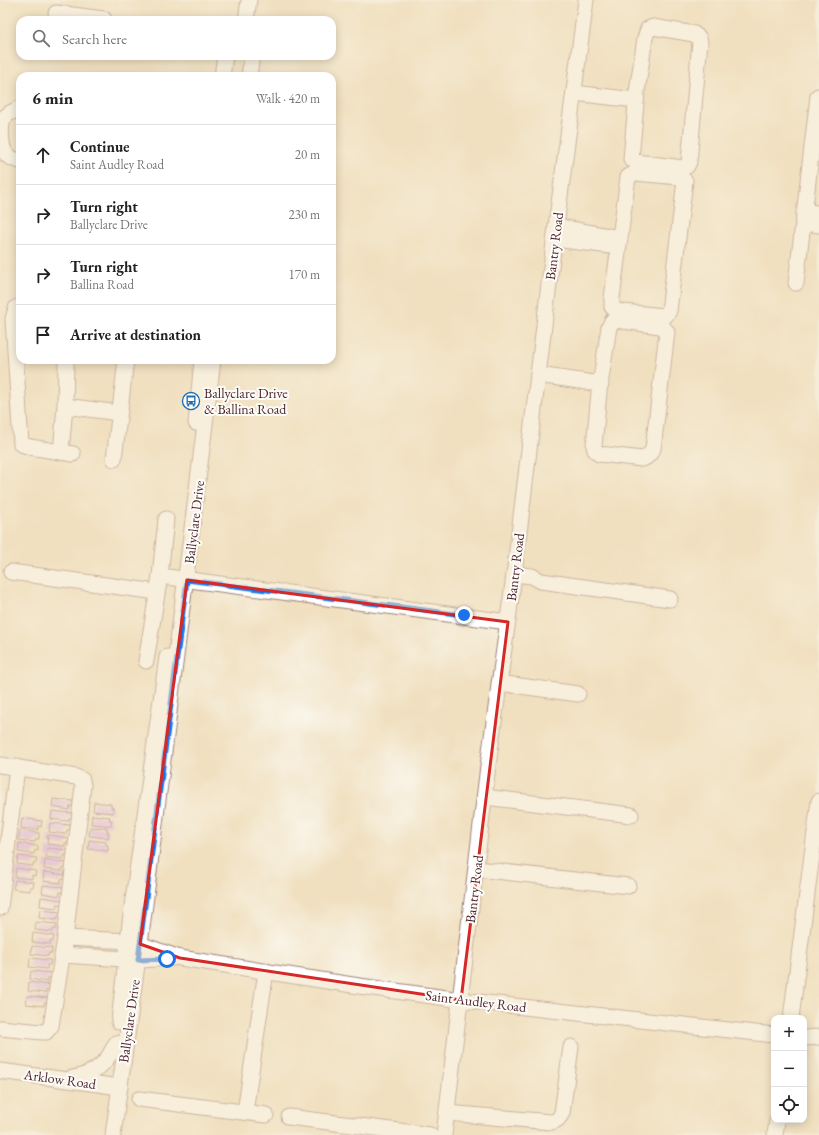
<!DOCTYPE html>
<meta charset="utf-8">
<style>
:root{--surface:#fff;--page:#f6f6f6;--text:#222;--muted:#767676;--line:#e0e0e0}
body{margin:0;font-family:"EB Garamond",serif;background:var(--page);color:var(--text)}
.controls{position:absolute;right:12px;bottom:12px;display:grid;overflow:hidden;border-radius:8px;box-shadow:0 2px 10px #0003}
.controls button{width:36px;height:36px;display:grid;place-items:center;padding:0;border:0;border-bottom:1px solid var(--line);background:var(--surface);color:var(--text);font:20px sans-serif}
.stop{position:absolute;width:12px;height:12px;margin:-9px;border:3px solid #1a73e8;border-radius:50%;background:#fff}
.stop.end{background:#1a73e8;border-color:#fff;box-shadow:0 1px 4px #0008}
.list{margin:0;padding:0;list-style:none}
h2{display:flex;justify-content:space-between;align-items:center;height:52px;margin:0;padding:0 16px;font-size:17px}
h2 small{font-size:13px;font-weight:400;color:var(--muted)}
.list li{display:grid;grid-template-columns:26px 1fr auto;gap:12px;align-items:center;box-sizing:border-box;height:60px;padding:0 16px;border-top:1px solid var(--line)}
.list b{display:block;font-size:15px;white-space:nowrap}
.list p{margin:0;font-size:13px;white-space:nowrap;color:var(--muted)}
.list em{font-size:13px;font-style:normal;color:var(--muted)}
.icon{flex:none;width:22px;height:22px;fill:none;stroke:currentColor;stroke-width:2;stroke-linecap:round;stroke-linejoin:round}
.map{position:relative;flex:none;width:819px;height:1135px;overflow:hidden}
.search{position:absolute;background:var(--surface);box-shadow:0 2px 10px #0003;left:16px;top:16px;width:320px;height:44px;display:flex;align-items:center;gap:10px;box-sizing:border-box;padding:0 14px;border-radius:12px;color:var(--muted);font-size:15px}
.panel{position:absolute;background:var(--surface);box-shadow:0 2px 10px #0003;left:16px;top:72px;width:320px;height:292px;border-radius:12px}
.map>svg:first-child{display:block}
.building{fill:#deabed}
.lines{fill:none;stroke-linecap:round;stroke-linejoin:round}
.minor-casing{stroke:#9d8076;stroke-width:17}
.minor{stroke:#fff;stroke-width:15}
.route{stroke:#1a73e8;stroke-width:5}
.marked{fill:none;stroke:#d62828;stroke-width:3;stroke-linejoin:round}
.labels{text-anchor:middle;stroke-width:4;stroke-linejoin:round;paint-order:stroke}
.street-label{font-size:14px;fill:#4a1f2b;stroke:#fdfcf7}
.poi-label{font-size:14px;fill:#4a1f2b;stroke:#fdfcf7;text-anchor:start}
</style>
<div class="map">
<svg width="819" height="1135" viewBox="0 0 819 1135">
<rect width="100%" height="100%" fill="#fdfcf7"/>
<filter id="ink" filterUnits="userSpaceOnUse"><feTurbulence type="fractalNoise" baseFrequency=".025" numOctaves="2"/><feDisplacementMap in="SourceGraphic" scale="8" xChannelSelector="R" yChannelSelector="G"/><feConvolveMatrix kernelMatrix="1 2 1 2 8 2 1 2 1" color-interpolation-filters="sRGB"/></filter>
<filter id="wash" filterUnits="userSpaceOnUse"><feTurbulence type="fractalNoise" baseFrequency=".012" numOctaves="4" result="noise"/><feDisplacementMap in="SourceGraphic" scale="16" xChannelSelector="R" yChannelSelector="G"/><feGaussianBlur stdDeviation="0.9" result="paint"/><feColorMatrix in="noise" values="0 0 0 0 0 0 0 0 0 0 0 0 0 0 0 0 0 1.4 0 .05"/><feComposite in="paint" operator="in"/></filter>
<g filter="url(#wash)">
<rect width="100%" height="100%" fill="#f0e0c0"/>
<g id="blocks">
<g class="building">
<path d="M53,799L73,801V806H70L69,810L52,807Z"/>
<path d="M94,802L111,804V807L113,808V813L93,811Z"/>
<path d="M52,811L72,813V818H69L68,821L51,819Z"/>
<path d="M92,815L110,817L109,820H112L111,826L91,824Z"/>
<path d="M22,818L42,821L41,827L38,826V830L21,828Z"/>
<path d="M50,823L70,825V830H67L66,834L49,832Z"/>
<path d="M90,827L107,828V832H109L108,838L89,836Z"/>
<path d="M20,830L39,833V839H36L35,842L18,840Z"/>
<path d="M48,835L69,838L68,843H65V846L47,844Z"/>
<path d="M89,840L106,842V845H108V851L88,849Z"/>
<path d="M19,843L38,846V851L35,850L34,854L18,852Z"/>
<path d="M47,848L68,850L67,855H64V859L46,857Z"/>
<path d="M18,856L37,858L36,863H33V866L17,864Z"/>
<path d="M45,860L66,863L65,868H62V871L44,869Z"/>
<path d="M16,868L36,871L35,876L32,875V879L15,877Z"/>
<path d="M44,872L65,875L64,880L61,879V883L43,881Z"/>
<path d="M15,880L34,882L33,887H30V891L13,889Z"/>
<path d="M43,885L63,887V892H60L59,896L42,893Z"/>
<path d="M41,897L62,900L61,905L58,904L57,908L40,906Z"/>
<path d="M40,910L60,912V917H57L56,920L39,918Z"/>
<path d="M36,922L57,924L56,929H53V932L35,930Z"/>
<path d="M33,933L54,936L53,941H50V944L32,942Z"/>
<path d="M32,946L52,948V953H49L48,956L31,954Z"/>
<path d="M30,958L51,960L50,965H47V969L29,967Z"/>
<path d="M31,971L52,973L51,978H48V982L30,979Z"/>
<path d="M29,982L50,985L49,990H46V993L28,991Z"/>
<path d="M27,996L48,998L47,1003H44V1006L26,1004Z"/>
</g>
</g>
</g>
<g filter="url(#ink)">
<use href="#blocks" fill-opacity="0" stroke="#9d8076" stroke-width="1"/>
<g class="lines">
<g class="minor-casing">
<g id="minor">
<path d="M56,13L104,19"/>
<path d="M246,20L249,0"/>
<path d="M653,27L694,34L699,38L700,42L689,162L687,166L683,168L636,162L631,159L637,92L645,38L648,29Z"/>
<path d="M222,76L225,56"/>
<path d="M249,76L252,56"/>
<path d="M574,93L636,100"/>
<path d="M20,108C14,111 8,113 4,118C0,126 0,149 8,156C12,159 16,160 20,161"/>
<path d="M635,173L679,177L685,181L669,311L666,315L664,316L623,312L617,311L612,307V298L628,177Z"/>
<path d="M804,212L819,213"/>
<path d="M803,223L819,225"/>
<path d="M556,226L620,238"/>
<path d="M555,239L610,246"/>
<path d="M796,283L818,96"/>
<path d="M20,306L16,308L13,319L21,444L30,447L73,454"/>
<path d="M616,320L660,326L664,328L667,332L653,449C650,454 648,457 642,459L599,454L595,450L594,446L599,392L609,327L612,321Z"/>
<path d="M538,375L601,384"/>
<path d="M65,406L66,363"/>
<path d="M196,423L202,360"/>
<path d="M61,452L65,406L119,413"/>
<path d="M114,459L126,360"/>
<path d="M11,572L157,592"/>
<path d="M514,574L532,576L541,581L670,599"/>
<path d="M160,576L508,622"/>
<path d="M146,661L160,576L166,519"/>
<path d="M499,683L578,694"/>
<path d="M0,765L76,777L82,780L83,786L65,938L51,1026L46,1032H42L0,1028"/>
<path d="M485,797L631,815"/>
<path d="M477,869L628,886"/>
<path d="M0,908L17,767"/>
<path d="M65,938L131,941L180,958L359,986L461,1000L774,1035"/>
<path d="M63,955L140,960L173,958"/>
<path d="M791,1018L819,801"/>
<path d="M119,1022L131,914L167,657"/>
<path d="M804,1038L819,1037"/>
<path d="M0,1071L120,1087"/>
<path d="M69,1079C82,1077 97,1071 106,1060C110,1055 113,1049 116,1043"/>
<path d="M139,1099L266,1115"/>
<path d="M245,1112L266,971"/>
<path d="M447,1113L551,1122C557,1121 559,1119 562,1113L571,1047"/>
<path d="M289,1117L430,1135"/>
<path d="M113,1135L140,944L213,360"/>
<path d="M444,1135L488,766L513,583L556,226L586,0"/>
<path d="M775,1135L777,1120"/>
</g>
</g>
<use href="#minor" class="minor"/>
</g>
</g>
<g class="lines" filter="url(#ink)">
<path class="route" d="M167,959L138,960L187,580L464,615"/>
</g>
<path d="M0 0H819V1135H0ZM187,580L508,622L461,1000L180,958L140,944Z" fill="#f0e0c0" fill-opacity=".55" fill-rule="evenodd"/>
<path class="marked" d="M187,580L508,622L461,1000L180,958L140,944Z"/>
<defs>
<g id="bus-ring" transform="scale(0.9)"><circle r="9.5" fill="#fdfcf7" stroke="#1f6fb2" stroke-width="1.5"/><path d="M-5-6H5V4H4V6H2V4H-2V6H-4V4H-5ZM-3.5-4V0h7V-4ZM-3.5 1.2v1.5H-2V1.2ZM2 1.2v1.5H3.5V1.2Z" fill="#1f6fb2"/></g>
</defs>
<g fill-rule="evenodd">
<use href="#bus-ring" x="191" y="401"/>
</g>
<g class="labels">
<g class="street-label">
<text transform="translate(554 246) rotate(-83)" y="5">Bantry Road</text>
<text transform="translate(194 522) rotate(-83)" y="5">Ballyclare Drive</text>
<text transform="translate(515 567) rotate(-83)" y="5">Bantry Road</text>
<text transform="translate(474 889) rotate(-83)" y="5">Bantry Road</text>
<text transform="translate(476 1001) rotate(7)" y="5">Saint Audley Road</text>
<text transform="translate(129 1021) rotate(-82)" y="5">Ballyclare Drive</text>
<text transform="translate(60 1079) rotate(8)" y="5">Arklow Road</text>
</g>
<g class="poi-label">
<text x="204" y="398">Ballyclare Drive<tspan x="204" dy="16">&amp; Ballina Road</tspan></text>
</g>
</g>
</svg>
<div class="controls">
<button>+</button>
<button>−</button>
<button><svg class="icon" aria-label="locate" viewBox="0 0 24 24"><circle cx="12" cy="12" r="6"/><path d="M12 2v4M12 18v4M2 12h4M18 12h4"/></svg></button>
</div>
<div class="stop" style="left:167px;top:959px"></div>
<div class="stop end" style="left:464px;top:615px"></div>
<div class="search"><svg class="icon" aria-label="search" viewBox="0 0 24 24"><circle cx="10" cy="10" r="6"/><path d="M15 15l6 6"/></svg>Search here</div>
<section class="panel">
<h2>6 min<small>Walk · 420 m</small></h2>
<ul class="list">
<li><svg class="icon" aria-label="ahead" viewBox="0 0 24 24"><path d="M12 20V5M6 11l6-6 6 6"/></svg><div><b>Continue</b><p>Saint Audley Road</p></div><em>20 m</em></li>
<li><svg class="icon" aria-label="right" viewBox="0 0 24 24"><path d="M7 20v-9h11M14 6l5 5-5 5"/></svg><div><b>Turn right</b><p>Ballyclare Drive</p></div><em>230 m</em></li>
<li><svg class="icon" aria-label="right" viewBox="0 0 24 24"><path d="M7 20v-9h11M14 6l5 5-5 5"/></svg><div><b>Turn right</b><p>Ballina Road</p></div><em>170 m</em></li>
<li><svg class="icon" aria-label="arrive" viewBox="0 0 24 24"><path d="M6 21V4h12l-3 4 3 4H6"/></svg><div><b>Arrive at destination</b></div></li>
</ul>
</section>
</div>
